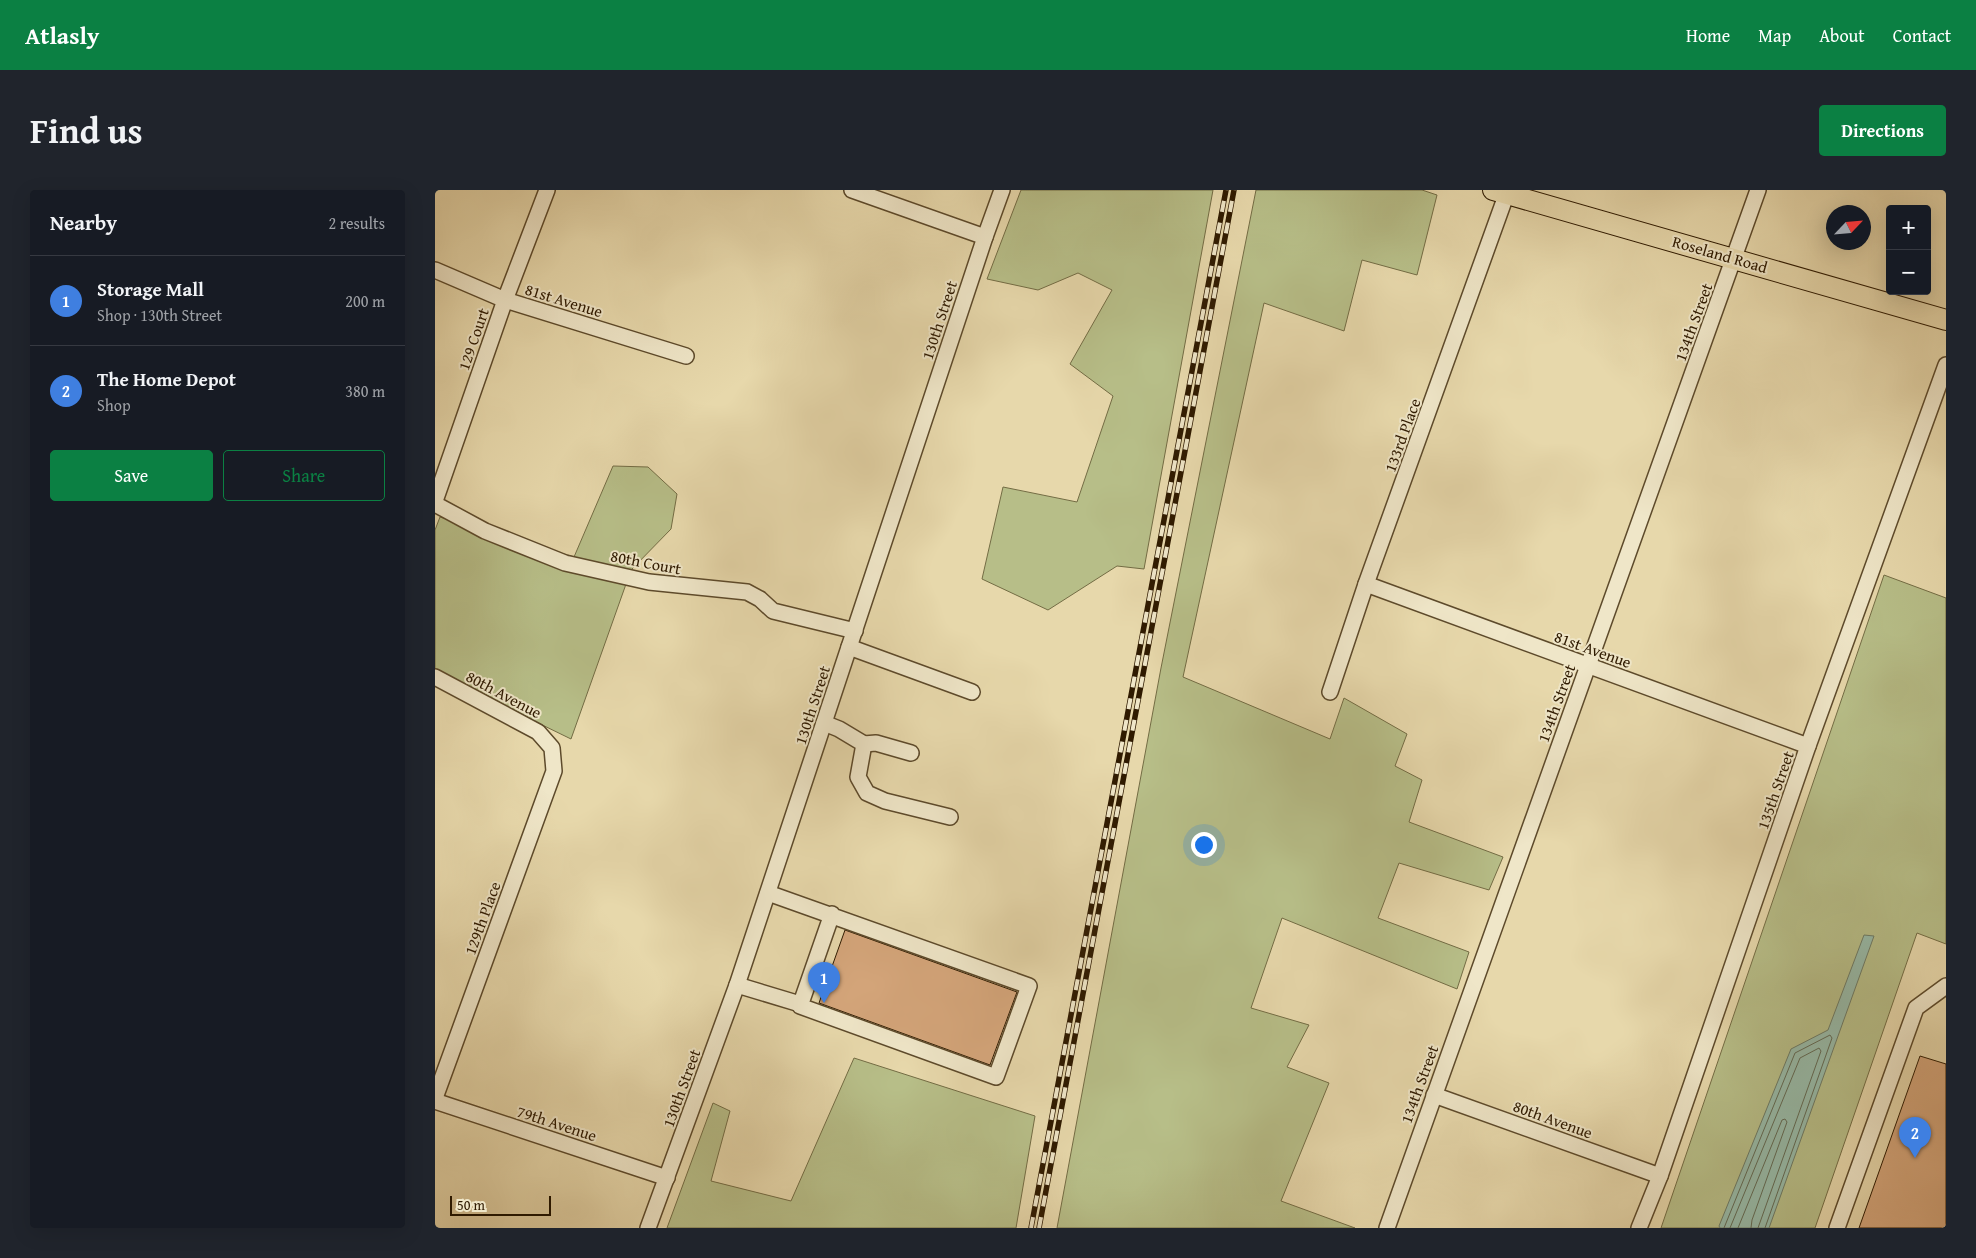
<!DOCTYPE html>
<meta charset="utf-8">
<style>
:root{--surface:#171b24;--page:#20242c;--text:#f1f3f6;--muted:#9ea1a6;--line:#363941;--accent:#0b8043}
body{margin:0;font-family:"Gentium Book Plus",serif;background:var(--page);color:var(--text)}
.controls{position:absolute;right:15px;top:15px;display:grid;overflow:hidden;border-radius:5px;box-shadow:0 5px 20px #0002}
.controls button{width:45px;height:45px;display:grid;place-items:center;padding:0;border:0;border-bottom:1px solid var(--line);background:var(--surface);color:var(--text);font:25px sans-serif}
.compass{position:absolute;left:1391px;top:15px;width:45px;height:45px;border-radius:50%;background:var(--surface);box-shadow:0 5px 20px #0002;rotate:64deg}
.scale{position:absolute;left:15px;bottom:12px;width:101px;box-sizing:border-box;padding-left:5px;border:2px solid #2f1a00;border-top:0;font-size:14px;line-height:18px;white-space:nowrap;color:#2f1a00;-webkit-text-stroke:4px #efe6c8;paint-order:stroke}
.you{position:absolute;left:768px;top:654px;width:18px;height:18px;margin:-12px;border:4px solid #fff;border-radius:50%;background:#1a73e8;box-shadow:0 0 0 8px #1a73e833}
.badge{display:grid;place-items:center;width:32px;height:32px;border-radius:50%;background:var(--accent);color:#fff;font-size:16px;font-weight:700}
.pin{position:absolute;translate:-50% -41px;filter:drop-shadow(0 1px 2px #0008)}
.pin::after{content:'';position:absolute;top:26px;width:18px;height:15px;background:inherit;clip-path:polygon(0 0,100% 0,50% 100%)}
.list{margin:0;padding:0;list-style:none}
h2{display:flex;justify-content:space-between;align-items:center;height:65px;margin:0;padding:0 20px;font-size:21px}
h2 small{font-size:16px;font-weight:400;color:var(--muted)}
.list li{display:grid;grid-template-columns:32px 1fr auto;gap:15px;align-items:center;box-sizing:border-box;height:90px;padding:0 20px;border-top:1px solid var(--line)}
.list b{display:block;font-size:19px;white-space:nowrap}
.list p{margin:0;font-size:16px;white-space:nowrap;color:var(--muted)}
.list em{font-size:16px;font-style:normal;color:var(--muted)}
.actions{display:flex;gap:10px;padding:15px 20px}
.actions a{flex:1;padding:11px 0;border:1px solid var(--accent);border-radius:5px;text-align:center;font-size:18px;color:var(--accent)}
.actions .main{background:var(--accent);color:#fff}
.map{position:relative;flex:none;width:1511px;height:1038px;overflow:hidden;border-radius:5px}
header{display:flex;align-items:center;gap:30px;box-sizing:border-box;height:70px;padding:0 25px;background:var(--accent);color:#fff}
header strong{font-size:24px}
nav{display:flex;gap:28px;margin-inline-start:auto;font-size:18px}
.intro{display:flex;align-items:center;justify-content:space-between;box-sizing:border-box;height:120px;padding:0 30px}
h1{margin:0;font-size:35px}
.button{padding:12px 22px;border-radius:5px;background:var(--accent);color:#fff;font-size:18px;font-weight:700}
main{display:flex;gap:30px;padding:0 30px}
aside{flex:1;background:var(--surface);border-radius:5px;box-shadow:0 5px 20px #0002}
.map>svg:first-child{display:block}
.green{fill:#b7be88;stroke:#736c44}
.water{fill:#97baa8;stroke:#6d7a65}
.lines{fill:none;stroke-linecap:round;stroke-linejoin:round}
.shore{stroke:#636a54;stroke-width:1}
.building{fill:#d4a57a;stroke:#2f1a00}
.minor-casing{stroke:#5d4a2b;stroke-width:18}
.major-casing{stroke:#2f1a00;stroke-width:22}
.minor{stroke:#efe6c8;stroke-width:15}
.major{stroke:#e7d8ab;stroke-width:20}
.rail-casing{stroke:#2f1a00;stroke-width:5.5}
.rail{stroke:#efe6c8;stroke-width:4;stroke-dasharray:11;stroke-linecap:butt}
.labels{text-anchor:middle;stroke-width:4;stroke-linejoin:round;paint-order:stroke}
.street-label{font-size:16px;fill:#2f1a00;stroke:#efe6c8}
</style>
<header>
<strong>Atlasly</strong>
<nav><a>Home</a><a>Map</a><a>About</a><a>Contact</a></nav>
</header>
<div class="intro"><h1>Find us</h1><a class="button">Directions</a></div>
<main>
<aside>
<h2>Nearby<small>2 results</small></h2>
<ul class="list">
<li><span class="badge" style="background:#3f7fe0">1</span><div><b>Storage Mall</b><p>Shop · 130th Street</p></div><em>200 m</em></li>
<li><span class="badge" style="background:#3f7fe0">2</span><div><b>The Home Depot</b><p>Shop</p></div><em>380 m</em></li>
</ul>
<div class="actions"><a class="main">Save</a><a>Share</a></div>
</aside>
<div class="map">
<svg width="1511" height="1038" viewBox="0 0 1511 1038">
<rect width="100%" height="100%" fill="#e7d8ab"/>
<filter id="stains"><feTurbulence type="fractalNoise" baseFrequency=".004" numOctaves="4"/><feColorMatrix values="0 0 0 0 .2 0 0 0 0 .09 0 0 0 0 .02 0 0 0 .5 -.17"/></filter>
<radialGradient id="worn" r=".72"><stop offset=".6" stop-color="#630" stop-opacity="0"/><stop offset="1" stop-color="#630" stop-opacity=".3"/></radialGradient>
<g class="green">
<path d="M586,0H778L709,379L682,376L613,420L547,389L568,297L642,312L678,206L635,174L677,100L643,83L603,100L552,89Z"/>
<path d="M821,0H987L1002,5L982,85L927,70L909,141L829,113L748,487L895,549L909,508L972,544L960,576L987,590L974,632L1068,667L1054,700L964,673L943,728L1034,762L1022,799L847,728L816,818L874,835L852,877L894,893L846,1011L920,1038H622L726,478Z"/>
<path d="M178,276L213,277L242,304L236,339L196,380L136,549L5,485L0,479V340L5,327L139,367Z"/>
<path d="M1449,385L1511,408V754L1482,743L1380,1038H1226Z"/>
<path d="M419,868L600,926L581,1038H232L278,913L295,921L276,991L356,1011Z"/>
</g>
<path class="water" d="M1429,745L1439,746L1334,1038H1285L1284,1036L1356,859L1393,840Z"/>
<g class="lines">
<g class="shore">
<path d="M1289,1038L1360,863L1395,845L1397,848L1330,1038"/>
<path d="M1295,1038L1365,868L1384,858L1386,861L1323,1038"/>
<path d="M1303,1038L1347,930L1350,929L1352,932L1317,1030L1316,1038"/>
</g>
</g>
<g class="building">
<path d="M410,740L582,802L555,875L384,813Z"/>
<path d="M1485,866L1511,874V1038H1424Z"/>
</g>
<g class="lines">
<g class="minor-casing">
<g id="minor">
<path d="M417,0L550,47"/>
<path d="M0,80L70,110L251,166"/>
<path d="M0,311L70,110L112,0"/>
<path d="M0,314L50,341L130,373L214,392L312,402L325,409L338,421L420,441"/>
<path d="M931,394L1373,556"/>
<path d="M414,457L537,502"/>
<path d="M0,487L103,542L117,558L119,581L0,908"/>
<path d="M895,502L931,394L1073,0"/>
<path d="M389,533L404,539L429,554L423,587L432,603L450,611L515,627"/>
<path d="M429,554L441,553L476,563"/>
<path d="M333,703L594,796L561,887L365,816L397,724"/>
<path d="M302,795L365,814"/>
<path d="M999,905L1225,986"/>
<path d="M0,911L232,988"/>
<path d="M213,1038L302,795L550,47L567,0"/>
<path d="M952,1038L1323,0"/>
<path d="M1204,1038L1225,986L1373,556L1511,175"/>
<path d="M1402,1038L1481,818L1511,796"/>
</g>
</g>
<g class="major-casing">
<path id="major" d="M1058,0L1511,130"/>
</g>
<use href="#minor" class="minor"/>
<use href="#major" class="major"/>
<g class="rail-casing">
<g id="rail">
<path d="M596,1038L791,0"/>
<path d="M604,1038L799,0"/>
</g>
</g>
<use href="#rail" class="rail"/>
</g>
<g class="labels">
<g class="street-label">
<text transform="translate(1285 64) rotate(16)" y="6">Roseland Road</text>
<text transform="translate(129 110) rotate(17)" y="6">81st Avenue</text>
<text transform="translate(504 130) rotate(-72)" y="6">130th Street</text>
<text transform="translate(1258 132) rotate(-70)" y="6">134th Street</text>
<text transform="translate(38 149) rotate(-71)" y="6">129 Court</text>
<text transform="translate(967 245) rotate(-70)" y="6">133rd Place</text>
<text transform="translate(211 372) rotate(11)" y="6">80th Court</text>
<text transform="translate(1158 459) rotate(20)" y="6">81st Avenue</text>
<text transform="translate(69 504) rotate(28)" y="6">80th Avenue</text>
<text transform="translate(1121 513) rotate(-70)" y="6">134th Street</text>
<text transform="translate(377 515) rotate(-72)" y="6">130th Street</text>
<text transform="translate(1340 600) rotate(-71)" y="6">135th Street</text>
<text transform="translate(47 728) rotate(-70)" y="6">129th Place</text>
<text transform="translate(984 894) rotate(-70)" y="6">134th Street</text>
<text transform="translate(246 898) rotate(-70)" y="6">130th Street</text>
<text transform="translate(1118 929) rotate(20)" y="6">80th Avenue</text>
<text transform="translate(122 933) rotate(18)" y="6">79th Avenue</text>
</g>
</g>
<rect width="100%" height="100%" filter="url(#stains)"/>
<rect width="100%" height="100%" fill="url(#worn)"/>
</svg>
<div class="controls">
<button>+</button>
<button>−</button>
</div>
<svg class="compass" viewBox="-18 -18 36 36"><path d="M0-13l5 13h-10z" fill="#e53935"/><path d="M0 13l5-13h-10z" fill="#9ea1a6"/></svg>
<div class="scale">50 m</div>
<div class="you"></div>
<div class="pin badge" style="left:389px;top:813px;background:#3f7fe0">1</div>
<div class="pin badge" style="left:1480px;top:968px;background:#3f7fe0">2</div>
</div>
</main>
